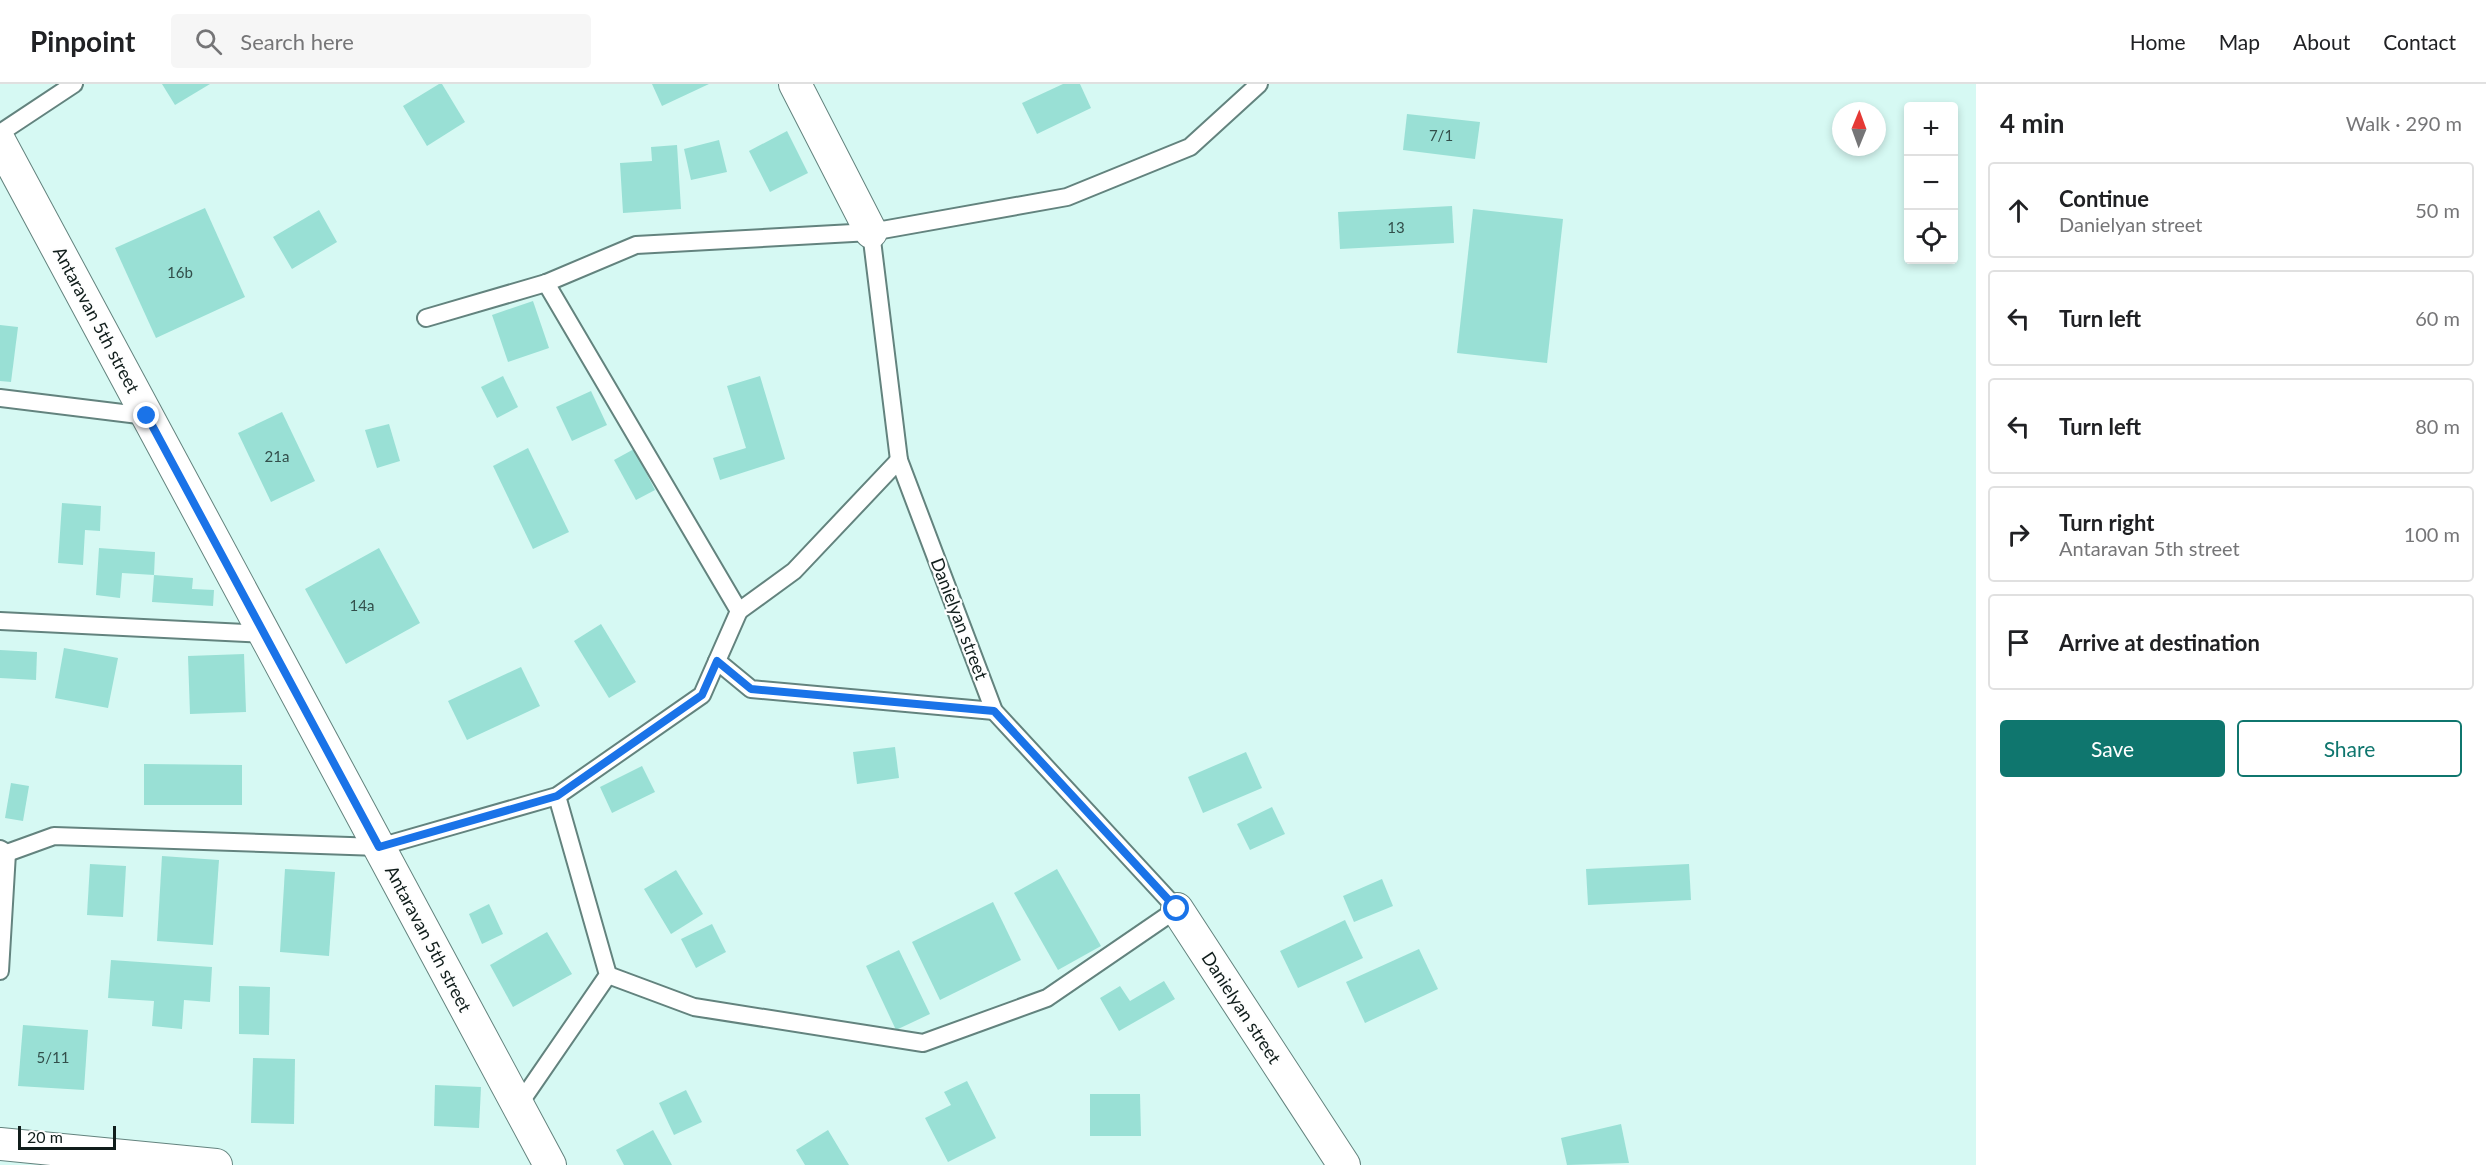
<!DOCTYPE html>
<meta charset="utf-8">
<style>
:root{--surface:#fff;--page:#f6f6f6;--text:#202124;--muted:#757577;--line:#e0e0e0;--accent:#0f766e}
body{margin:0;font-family:Lato,sans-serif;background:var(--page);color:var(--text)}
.controls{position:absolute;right:18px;top:18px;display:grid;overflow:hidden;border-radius:6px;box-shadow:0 3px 9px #0003}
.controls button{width:54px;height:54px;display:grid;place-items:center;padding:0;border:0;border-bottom:2px solid var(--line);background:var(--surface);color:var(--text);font:30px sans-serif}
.compass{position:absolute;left:1832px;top:18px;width:54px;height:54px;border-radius:50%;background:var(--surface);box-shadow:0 3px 9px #0003;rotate:1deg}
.scale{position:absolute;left:18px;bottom:15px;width:98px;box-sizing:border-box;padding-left:6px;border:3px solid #101d1b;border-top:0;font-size:16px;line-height:21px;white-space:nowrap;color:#101d1b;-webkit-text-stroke:4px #fefefe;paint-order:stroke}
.stop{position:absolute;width:18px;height:18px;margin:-14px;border:4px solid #1a73e8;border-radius:50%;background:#fff}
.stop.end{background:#1a73e8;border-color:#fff;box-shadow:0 2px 6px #0008}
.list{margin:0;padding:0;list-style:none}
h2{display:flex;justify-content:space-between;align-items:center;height:78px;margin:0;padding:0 24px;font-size:26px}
h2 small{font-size:20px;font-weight:400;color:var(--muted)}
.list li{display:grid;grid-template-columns:39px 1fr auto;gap:18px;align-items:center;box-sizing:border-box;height:96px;margin:0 12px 12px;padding:0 12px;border:2px solid var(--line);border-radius:6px}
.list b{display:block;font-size:22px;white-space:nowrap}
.list p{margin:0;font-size:20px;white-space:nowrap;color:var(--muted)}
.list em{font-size:20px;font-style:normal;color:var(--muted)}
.actions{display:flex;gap:12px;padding:18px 24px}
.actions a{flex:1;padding:14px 0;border:2px solid var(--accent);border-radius:6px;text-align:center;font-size:21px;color:var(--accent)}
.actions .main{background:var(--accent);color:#fff}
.icon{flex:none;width:33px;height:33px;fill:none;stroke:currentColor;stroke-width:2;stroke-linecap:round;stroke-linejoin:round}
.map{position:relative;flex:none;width:1976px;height:1081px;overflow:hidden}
header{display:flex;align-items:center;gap:36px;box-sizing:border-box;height:84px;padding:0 30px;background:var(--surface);border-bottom:2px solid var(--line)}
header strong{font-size:28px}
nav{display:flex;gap:33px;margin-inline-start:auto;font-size:21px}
.search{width:420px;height:54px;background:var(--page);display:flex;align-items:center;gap:15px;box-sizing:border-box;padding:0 21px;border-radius:6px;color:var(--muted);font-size:22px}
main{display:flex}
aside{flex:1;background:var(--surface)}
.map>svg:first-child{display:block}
.building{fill:#99e0d5}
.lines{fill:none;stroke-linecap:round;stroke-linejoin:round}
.service-casing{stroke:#63837e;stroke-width:20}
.minor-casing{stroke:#63837e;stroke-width:34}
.service{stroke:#fff;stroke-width:16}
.minor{stroke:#fff;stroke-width:32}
.route{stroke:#1a73e8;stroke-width:8}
.labels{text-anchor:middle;stroke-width:4.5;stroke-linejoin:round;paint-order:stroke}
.number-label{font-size:15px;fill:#324e4a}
.street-label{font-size:18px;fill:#101d1b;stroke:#fefefe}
</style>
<header>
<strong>Pinpoint</strong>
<div class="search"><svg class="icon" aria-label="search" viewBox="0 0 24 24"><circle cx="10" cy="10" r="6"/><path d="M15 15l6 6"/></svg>Search here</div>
<nav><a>Home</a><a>Map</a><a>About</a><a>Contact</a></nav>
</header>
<main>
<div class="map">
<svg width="1976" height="1081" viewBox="0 0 1976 1081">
<rect width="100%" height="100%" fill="#d6f9f3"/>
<g class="building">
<path d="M162,0H210L175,21Z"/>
<path d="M439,0H442L465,38L427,62L403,22Z"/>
<path d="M652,0H709L662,22Z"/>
<path d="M1063,0H1080L1091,24L1037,50L1022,19Z"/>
<path d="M1407,30L1480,38L1475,75L1403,66Z"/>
<path d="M787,47L808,89L770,108L749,67Z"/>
<path d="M719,56L727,88L691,96L684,65Z"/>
<path d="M677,61L681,125L623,129L620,79L652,77L651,63Z"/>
<path d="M1452,122L1454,159L1340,165L1338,128Z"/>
<path d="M205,124L245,213L156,254L115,164Z"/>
<path d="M1473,125L1563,135L1547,279L1457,269Z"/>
<path d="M319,126L337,158L292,185L273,153Z"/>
<path d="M533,217L549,264L508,278L492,231Z"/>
<path d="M0,241L18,243L11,298L0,297Z"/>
<path d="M503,292L518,323L497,334L481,303Z"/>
<path d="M760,292L785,375L720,396L713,374L746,364L727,302Z"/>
<path d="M591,307L607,341L572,357L556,323Z"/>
<path d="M282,328L315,397L271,418L238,349Z"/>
<path d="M389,340L400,377L377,384L365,346Z"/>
<path d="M528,364L569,448L533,465L493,382Z"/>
<path d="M634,365L655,406L636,416L614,376Z"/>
<path d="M62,419L101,422L100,447L85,446L83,481L58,479Z"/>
<path d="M99,464L155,468L154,491L122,489L120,514L96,511Z"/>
<path d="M379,464L420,539L346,580L305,505Z"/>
<path d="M154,491L193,494L192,505L214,506L213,522L152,518Z"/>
<path d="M601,540L636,598L609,614L574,557Z"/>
<path d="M64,564L118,574L108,624L55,614Z"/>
<path d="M0,566L37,568L36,596L0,594Z"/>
<path d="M244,570L246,628L190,630L188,572Z"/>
<path d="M521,583L540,622L467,656L448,617Z"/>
<path d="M895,663L899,694L857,700L853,668Z"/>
<path d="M1246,668L1262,704L1203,729L1188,693Z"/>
<path d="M144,680L242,681V721H144Z"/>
<path d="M642,682L655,708L612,729L600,703Z"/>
<path d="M11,699L29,702L23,737L5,734Z"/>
<path d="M1272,723L1285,750L1250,766L1237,740Z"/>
<path d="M162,772L219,776L213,861L157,857Z"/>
<path d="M90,780L126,782L123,833L87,831Z"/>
<path d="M1689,780L1691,816L1588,821L1586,785Z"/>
<path d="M285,785L335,788L329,872L280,868Z"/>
<path d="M1057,785L1101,862L1058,886L1014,809Z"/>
<path d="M676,786L703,830L671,850L644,805Z"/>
<path d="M1382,795L1393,822L1354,838L1343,812Z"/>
<path d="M993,818L1021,876L940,916L912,858Z"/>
<path d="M489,820L503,850L482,860L469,830Z"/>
<path d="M1345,836L1363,874L1298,904L1280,867Z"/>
<path d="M712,840L726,868L696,884L681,855Z"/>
<path d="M547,848L572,890L513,923L490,881Z"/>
<path d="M1419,865L1438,905L1365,939L1346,898Z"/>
<path d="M899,866L930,930L896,946L866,882Z"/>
<path d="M111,876L212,883L210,918L184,916L182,945L152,942L154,917L108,914Z"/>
<path d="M1164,897L1175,915L1119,947L1100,914L1120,902L1130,917Z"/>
<path d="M239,902L270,903L269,951L239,950Z"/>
<path d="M23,941L88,946L84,1006L18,1002Z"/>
<path d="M253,974L295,975L294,1040L251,1039Z"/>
<path d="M967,997L996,1054L948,1078L925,1034L951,1021L944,1008Z"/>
<path d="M435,1001L481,1003L479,1044L434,1042Z"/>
<path d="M686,1006L702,1038L674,1051L659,1019Z"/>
<path d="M1090,1010H1140L1141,1052H1090Z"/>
<path d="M1621,1040L1629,1079L1567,1081L1561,1054Z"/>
<path d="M653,1046L672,1081H624L616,1066Z"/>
<path d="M828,1046L849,1081H805L796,1066Z"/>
</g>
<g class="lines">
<g class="service-casing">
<g id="service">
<path d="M0,49L74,0"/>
<path d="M426,234L546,199L636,161L871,148L1067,113L1190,63L1259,0"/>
<path d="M0,314L147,332"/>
<path d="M739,527L794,487L899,376"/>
<path d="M0,537L265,550"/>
<path d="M717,577L751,605L994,627"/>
<path d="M0,765L7,769L54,752L379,763L557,712L702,611L739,527L546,199"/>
<path d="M0,887L7,769"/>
<path d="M608,891L694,923L923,959L1047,914L1177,825L994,627L899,376L871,148"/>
<path d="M518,1022L608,891L557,712"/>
</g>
</g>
<g class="minor-casing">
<g id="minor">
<path d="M795,0L871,148"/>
<path d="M0,58L550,1081"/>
<path d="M1177,825L1344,1081"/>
<path d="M0,1060L216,1081"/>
</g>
</g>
<use href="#service" class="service"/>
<use href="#minor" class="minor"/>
</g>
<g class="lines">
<path class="route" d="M147,332L379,763L557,712L702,611L717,577L751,605L994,627L1177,825"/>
</g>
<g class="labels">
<g class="number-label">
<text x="1441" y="57">7/1</text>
<text x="1396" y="149">13</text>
<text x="180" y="194">16b</text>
<text x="277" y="378">21a</text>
<text x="362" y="527">14a</text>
<text x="53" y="979">5/11</text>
</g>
<g class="street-label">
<text transform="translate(96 236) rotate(62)" y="6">Antaravan 5th street</text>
<text transform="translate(959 535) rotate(69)" y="6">Danielyan street</text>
<text transform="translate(428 855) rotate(62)" y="6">Antaravan 5th street</text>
<text transform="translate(1241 924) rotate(57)" y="6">Danielyan street</text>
</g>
</g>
</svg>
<div class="controls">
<button>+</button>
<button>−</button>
<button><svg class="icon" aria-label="locate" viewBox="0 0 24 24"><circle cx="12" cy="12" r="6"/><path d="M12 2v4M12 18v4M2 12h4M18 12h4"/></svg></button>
</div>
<svg class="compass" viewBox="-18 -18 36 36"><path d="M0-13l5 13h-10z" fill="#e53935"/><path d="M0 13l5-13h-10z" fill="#757577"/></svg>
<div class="scale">20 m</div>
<div class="stop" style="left:1177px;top:825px"></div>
<div class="stop end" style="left:147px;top:332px"></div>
</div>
<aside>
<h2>4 min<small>Walk · 290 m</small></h2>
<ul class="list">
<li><svg class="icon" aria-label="ahead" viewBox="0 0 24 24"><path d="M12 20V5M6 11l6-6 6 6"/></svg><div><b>Continue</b><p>Danielyan street</p></div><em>50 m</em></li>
<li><svg class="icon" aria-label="left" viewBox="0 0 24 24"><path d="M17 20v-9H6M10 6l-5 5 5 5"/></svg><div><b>Turn left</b></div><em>60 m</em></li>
<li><svg class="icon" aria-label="left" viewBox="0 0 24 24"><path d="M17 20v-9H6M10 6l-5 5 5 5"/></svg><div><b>Turn left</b></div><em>80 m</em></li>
<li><svg class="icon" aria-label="right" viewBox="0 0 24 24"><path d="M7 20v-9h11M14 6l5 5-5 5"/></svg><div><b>Turn right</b><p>Antaravan 5th street</p></div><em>100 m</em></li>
<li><svg class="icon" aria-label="arrive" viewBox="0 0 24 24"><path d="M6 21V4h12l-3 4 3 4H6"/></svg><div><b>Arrive at destination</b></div></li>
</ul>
<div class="actions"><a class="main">Save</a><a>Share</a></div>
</aside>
</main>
